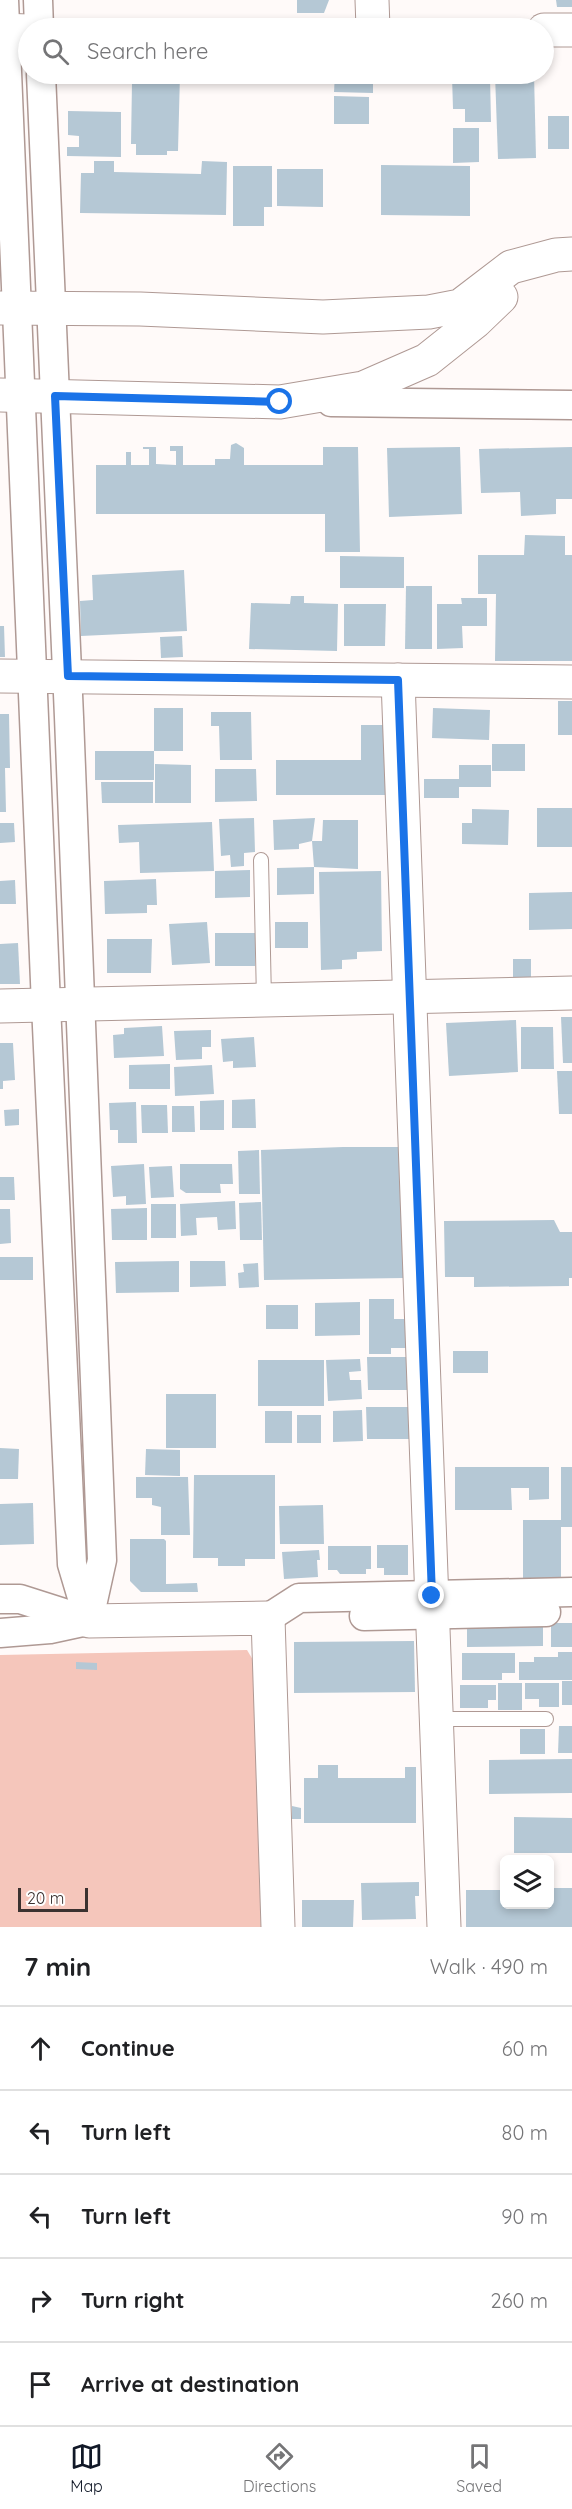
<!DOCTYPE html>
<meta charset="utf-8">
<style>
:root{--surface:#fff;--page:#f2f2f2;--text:#202124;--muted:#757577;--line:#e0e0e0;--accent:#111827}
body{margin:0;font-family:Quicksand,sans-serif;background:var(--page);color:var(--text)}
.controls{position:absolute;right:18px;bottom:18px;display:grid;overflow:hidden;border-radius:9px;box-shadow:0 3px 9px #0003}
.controls button{width:54px;height:54px;display:grid;place-items:center;padding:0;border:0;border-bottom:2px solid var(--line);background:var(--surface);color:var(--text);font:30px sans-serif}
.scale{position:absolute;left:18px;bottom:15px;width:70px;box-sizing:border-box;padding-left:6px;border:3px solid #3b3230;border-top:0;font-size:16px;line-height:21px;white-space:nowrap;color:#3b3230;-webkit-text-stroke:4px #fff;paint-order:stroke}
.stop{position:absolute;width:18px;height:18px;margin:-14px;border:4px solid #1a73e8;border-radius:50%;background:#fff}
.stop.end{background:#1a73e8;border-color:#fff;box-shadow:0 2px 6px #0008}
.list{margin:0;padding:0;list-style:none}
h2{display:flex;justify-content:space-between;align-items:center;height:78px;margin:0;padding:0 24px;font-size:26px}
h2 small{font-size:20px;font-weight:400;color:var(--muted)}
.list li{display:grid;grid-template-columns:39px 1fr auto;gap:18px;align-items:center;box-sizing:border-box;height:84px;padding:0 24px;border-top:2px solid var(--line)}
.list b{display:block;font-size:22px;white-space:nowrap}
.list em{font-size:20px;font-style:normal;color:var(--muted)}
.icon{flex:none;width:33px;height:33px;fill:none;stroke:currentColor;stroke-width:2;stroke-linecap:round;stroke-linejoin:round}
.map{position:relative;flex:none;width:572px;height:1927px;overflow:hidden}
.search{position:absolute;background:var(--surface);box-shadow:0 3px 9px #0003;left:18px;right:18px;top:18px;height:66px;display:flex;align-items:center;gap:15px;box-sizing:border-box;padding:0 21px;border-radius:33px;color:var(--muted);font-size:22px}
.sheet{height:498px;background:var(--surface)}
nav{display:flex;justify-content:space-around;align-items:center;box-sizing:border-box;height:84px;border-top:2px solid var(--line);background:var(--surface);font-size:16px;color:var(--muted)}
nav a{display:grid;justify-items:center;gap:3px}
nav .on{color:var(--accent)}
.map>svg:first-child{display:block}
.green{fill:#f5c6bb}
.building{fill:#b5c8d5}
.lines{fill:none;stroke-linecap:round;stroke-linejoin:round}
.service-casing{stroke:#af9994;stroke-width:16}
.minor-casing{stroke:#af9994;stroke-width:31}
.tertiary-casing{stroke:#af9994;stroke-width:35}
.service{stroke:#fff;stroke-width:14}
.minor{stroke:#fff;stroke-width:28}
.tertiary{stroke:#fff;stroke-width:33}
.route{stroke:#1a73e8;stroke-width:8}
</style>
<div class="map">
<svg width="572" height="1927" viewBox="0 0 572 1927">
<rect width="100%" height="100%" fill="#fffaf9"/>
<path class="green" d="M247,1650L253,1660L261,1927H0V1655Z"/>
<g class="building">
<path d="M297,0H329L324,13H297Z"/>
<path d="M556,0H572V7H557Z"/>
<path d="M128,74H180L178,151H167V155H136V144H131L132,82H128Z"/>
<path d="M335,74H373V93L334,92Z"/>
<path d="M495,74H534L536,158L498,159Z"/>
<path d="M452,76H490L491,122H465V109H453Z"/>
<path d="M334,96L369,97V124H334Z"/>
<path d="M68,111L121,112V157L67,156V147H79V136L68,135Z"/>
<rect x="548" y="116" width="21" height="33"/>
<path d="M453,128H479V162L453,163Z"/>
<path d="M94,161H114V172L201,174L202,161L227,162L226,215L80,213L81,173H94Z"/>
<path d="M381,165L470,166V216L381,215Z"/>
<path d="M233,166H272V207H264V226H233Z"/>
<path d="M277,169H323V207L277,206Z"/>
<path d="M236,443L244,448V465H323V447H358L360,552H325V514H96V465H126V452H131V465H149V449H143V447H156V464L176,465V451H170V446H183V465H215V459H230L231,445Z"/>
<path d="M460,447L462,514L389,517L387,448Z"/>
<path d="M572,447V499H556V514L521,516L520,492L481,493L479,449Z"/>
<path d="M525,535L565,536V555H572V661H495L496,594H478V555H524Z"/>
<path d="M340,556L404,557V588H340Z"/>
<path d="M184,570L187,631L81,636L80,601L93,600L92,575Z"/>
<path d="M406,586H432V649H405Z"/>
<path d="M291,596H304V603L338,604L337,651L249,649L251,603L290,604Z"/>
<path d="M461,598H487V626H462L463,648L437,649V604H462Z"/>
<path d="M344,604H386L385,646H344Z"/>
<path d="M0,626H4L5,657H0Z"/>
<path d="M182,636L183,657L161,658L160,637Z"/>
<rect x="558" y="701" width="14" height="34"/>
<rect x="154" y="708" width="29" height="43"/>
<path d="M433,708L490,710L489,740L432,738Z"/>
<path d="M211,712H251L252,760H220L219,726H211Z"/>
<path d="M0,714H9L10,768H5L6,812H0Z"/>
<path d="M361,725H389V795H276V760H361Z"/>
<rect x="492" y="744" width="33" height="27"/>
<rect x="95" y="751" width="59" height="29"/>
<path d="M155,764L191,765V803H155Z"/>
<path d="M459,765H491V787H459V798H424V779H459Z"/>
<path d="M215,769H256L257,801L215,802Z"/>
<path d="M101,782H153V803H102Z"/>
<rect x="537" y="808" width="35" height="39"/>
<path d="M472,809L509,810L508,845L462,844V823H472Z"/>
<path d="M254,818L255,852L244,853V866L231,867L230,855L221,856L219,819Z"/>
<path d="M315,818L312,841L299,844V849L274,850L273,820Z"/>
<path d="M323,820H358V869L314,867L312,841H322Z"/>
<path d="M212,822L214,871L140,873L139,842L119,843L118,825Z"/>
<path d="M0,823H14L15,842L0,843Z"/>
<path d="M314,867V894L277,895V868Z"/>
<path d="M250,870V897L215,898V871Z"/>
<path d="M381,871L382,951L357,952V959L342,960V969L321,970L319,872Z"/>
<path d="M156,879L157,905H147V913L105,914L104,881Z"/>
<path d="M15,880L16,904H0V881Z"/>
<path d="M572,892V929L529,930V893Z"/>
<path d="M207,922L210,963L172,965L169,924Z"/>
<rect x="275" y="922" width="33" height="26"/>
<rect x="215" y="933" width="40" height="33"/>
<path d="M107,939H152L151,973H107Z"/>
<path d="M18,943L20,984H0V944Z"/>
<rect x="513" y="959" width="18" height="18"/>
<path d="M561,1017H572V1063H563Z"/>
<path d="M516,1020L518,1072L449,1076L446,1023Z"/>
<path d="M162,1026L164,1056L114,1058L113,1035L124,1034V1028Z"/>
<path d="M521,1027H553L554,1069H521Z"/>
<path d="M211,1030V1047H202V1059L176,1060L174,1031Z"/>
<path d="M254,1037L256,1067L233,1068V1061L223,1062L221,1039Z"/>
<path d="M0,1043H13L15,1080L3,1081V1089H0Z"/>
<path d="M170,1064V1089H129V1065Z"/>
<path d="M212,1065L214,1094L175,1096L174,1067Z"/>
<path d="M557,1071H572V1114H559Z"/>
<path d="M255,1099L256,1128H232V1100Z"/>
<path d="M224,1100V1130H200V1101Z"/>
<path d="M136,1102L137,1143H118V1130H110L109,1103Z"/>
<path d="M141,1105H167L168,1133H142Z"/>
<path d="M172,1106H194L195,1132H172Z"/>
<path d="M19,1109V1125L5,1126L4,1110Z"/>
<path d="M343,1147H402L404,1278L264,1280L261,1150Z"/>
<path d="M259,1150L260,1194H239L238,1151Z"/>
<path d="M144,1164L146,1204L126,1205V1196L113,1197L111,1166Z"/>
<path d="M180,1164H232L233,1184H220L221,1193H186L180,1189Z"/>
<path d="M172,1166L174,1197L151,1198L149,1167Z"/>
<path d="M0,1177H14L15,1200H0Z"/>
<path d="M235,1201L236,1229L218,1230L217,1217L196,1218L197,1235L181,1236L180,1204Z"/>
<path d="M261,1202L262,1240H240L239,1203Z"/>
<rect x="151" y="1204" width="25" height="34"/>
<path d="M147,1208V1240H112L111,1209Z"/>
<path d="M0,1209H10L11,1243L0,1244Z"/>
<path d="M554,1220L560,1232H572V1278H569V1286L474,1287V1277H445L444,1221Z"/>
<rect x="0" y="1257" width="33" height="23"/>
<path d="M179,1261V1292L116,1293L115,1262Z"/>
<path d="M190,1261H225L226,1286L190,1287Z"/>
<path d="M258,1263L259,1287L239,1288L238,1273L244,1272L243,1264Z"/>
<path d="M369,1299H394V1319H411V1348H391V1354H369Z"/>
<path d="M360,1302V1335L315,1336V1303Z"/>
<rect x="266" y="1305" width="32" height="24"/>
<rect x="453" y="1351" width="35" height="22"/>
<path d="M367,1357H407L408,1390H368Z"/>
<path d="M360,1359L361,1371L349,1372L350,1380H361L362,1399L328,1401L326,1360Z"/>
<rect x="258" y="1360" width="66" height="46"/>
<rect x="166" y="1394" width="50" height="54"/>
<path d="M366,1407H410L411,1439H367Z"/>
<path d="M362,1410L363,1441L333,1442V1411Z"/>
<rect x="265" y="1411" width="27" height="32"/>
<rect x="297" y="1415" width="24" height="28"/>
<path d="M0,1448L19,1449L18,1479H0Z"/>
<path d="M146,1449L180,1450V1476L145,1475Z"/>
<path d="M455,1467H549V1499L529,1500V1488H511L512,1510H455Z"/>
<path d="M561,1467H572V1527H561V1579L523,1580V1520H561Z"/>
<path d="M194,1475H275V1559H245V1566H218V1558H193Z"/>
<path d="M136,1477H188L190,1535H161V1507L152,1505V1498H136Z"/>
<path d="M33,1503L34,1544L0,1545V1504Z"/>
<path d="M323,1505L324,1544H280L279,1506Z"/>
<path d="M130,1539H164L166,1541V1584L197,1583L198,1592H141L130,1581Z"/>
<path d="M377,1545H408V1575H384V1568H377Z"/>
<path d="M328,1546H371V1569H366V1574H340L337,1570H328Z"/>
<path d="M319,1550L320,1560H317L318,1577L284,1579L282,1552Z"/>
<path d="M543,1622V1646L467,1647V1626Z"/>
<rect x="551" y="1623" width="21" height="24"/>
<path d="M414,1641L415,1692L294,1693V1642Z"/>
<path d="M558,1652H572V1680H519V1662H534V1657H558Z"/>
<path d="M462,1653H515V1673H502V1680H462Z"/>
<path d="M76,1662L97,1663V1670L76,1669Z"/>
<rect x="562" y="1681" width="10" height="24"/>
<rect x="498" y="1683" width="24" height="27"/>
<path d="M525,1683H559V1707H539V1699H525Z"/>
<path d="M460,1685H496V1700H488V1708H460Z"/>
<path d="M559,1726H572V1753H558Z"/>
<rect x="520" y="1729" width="25" height="25"/>
<path d="M572,1759V1793L489,1794V1760Z"/>
<path d="M318,1765H338V1778H405V1767H416V1823H304V1778H318Z"/>
<path d="M292,1806L301,1808V1819H292Z"/>
<path d="M514,1817L572,1818V1853H514Z"/>
<path d="M419,1882V1896H415L416,1919L362,1920L361,1883Z"/>
<path d="M550,1888H572V1927H466V1890H504V1905H549Z"/>
<path d="M302,1900H354L353,1927H302Z"/>
</g>
<g class="lines">
<g class="service-casing">
<g id="service">
<path d="M261,860L264,1000"/>
<path d="M436,1719H546"/>
</g>
</g>
<g class="minor-casing">
<g id="minor">
<path d="M4,0L46,1005L72,1564L89,1621"/>
<path d="M38,0L39,28"/>
<path d="M41,74L69,717L102,1560L89,1619"/>
<path d="M331,402L572,405"/>
<path d="M0,1599H20L89,1621"/>
<path d="M364,1616L546,1612"/>
<path d="M268,1618L299,1598L572,1592"/>
<path d="M0,1633L50,1629L87,1621"/>
</g>
</g>
<g class="tertiary-casing">
<g id="tertiary">
<path d="M372,0L373,28"/>
<path d="M0,30L28,31"/>
<path d="M544,30H572"/>
<path d="M0,308L140,309L323,317L429,312L460,306L511,267L556,255L572,254"/>
<path d="M0,395L280,402L363,388L427,360L476,321L501,297"/>
<path d="M0,676L572,682"/>
<path d="M398,680L444,1927"/>
<path d="M0,1006L572,993"/>
<path d="M89,1621L268,1618L278,1927"/>
</g>
</g>
<use href="#service" class="service"/>
<use href="#minor" class="minor"/>
<use href="#tertiary" class="tertiary"/>
</g>
<g class="lines">
<path class="route" d="M280,402L55,396L68,676L398,680L432,1596"/>
</g>
</svg>
<div class="controls">
<button><svg class="icon" aria-label="layers" viewBox="0 0 24 24"><path d="M12 4l9 5-9 5-9-5zM3 14l9 5 9-5"/></svg></button>
</div>
<div class="scale">20 m</div>
<div class="stop" style="left:280px;top:402px"></div>
<div class="stop end" style="left:432px;top:1596px"></div>
<div class="search"><svg class="icon" aria-label="search" viewBox="0 0 24 24"><circle cx="10" cy="10" r="6"/><path d="M15 15l6 6"/></svg>Search here</div>
</div>
<section class="sheet">
<h2>7 min<small>Walk · 490 m</small></h2>
<ul class="list">
<li><svg class="icon" aria-label="ahead" viewBox="0 0 24 24"><path d="M12 20V5M6 11l6-6 6 6"/></svg><div><b>Continue</b></div><em>60 m</em></li>
<li><svg class="icon" aria-label="left" viewBox="0 0 24 24"><path d="M17 20v-9H6M10 6l-5 5 5 5"/></svg><div><b>Turn left</b></div><em>80 m</em></li>
<li><svg class="icon" aria-label="left" viewBox="0 0 24 24"><path d="M17 20v-9H6M10 6l-5 5 5 5"/></svg><div><b>Turn left</b></div><em>90 m</em></li>
<li><svg class="icon" aria-label="right" viewBox="0 0 24 24"><path d="M7 20v-9h11M14 6l5 5-5 5"/></svg><div><b>Turn right</b></div><em>260 m</em></li>
<li><svg class="icon" aria-label="arrive" viewBox="0 0 24 24"><path d="M6 21V4h12l-3 4 3 4H6"/></svg><div><b>Arrive at destination</b></div></li>
</ul>
</section>
<nav>
<a class="on"><svg class="icon" aria-label="map" viewBox="0 0 24 24"><path d="M3 6l6-2 6 2 6-2v14l-6 2-6-2-6 2zM9 4v14M15 6v14"/></svg>Map</a>
<a><svg class="icon" aria-label="directions" viewBox="0 0 24 24"><path d="M12 3l9 9-9 9-9-9zM9 14v-3h6M13 9l2 2-2 2"/></svg>Directions</a>
<a><svg class="icon" aria-label="saved" viewBox="0 0 24 24"><path d="M7 4h10v16l-5-4-5 4z"/></svg>Saved</a>
</nav>
